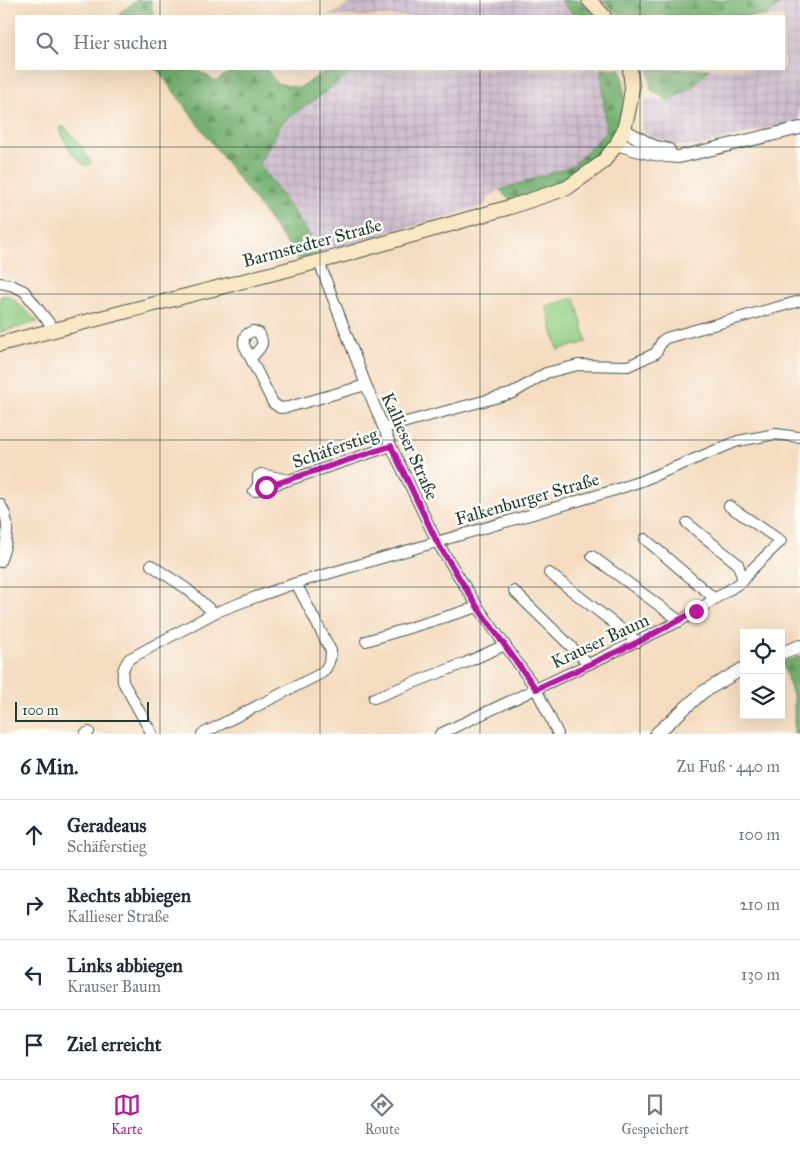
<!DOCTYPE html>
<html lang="de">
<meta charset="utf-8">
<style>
:root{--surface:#fff;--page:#f2f2f3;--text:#1f2937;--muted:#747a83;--line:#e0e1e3;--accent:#b5179e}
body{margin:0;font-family:"IM FELL Great Primer",serif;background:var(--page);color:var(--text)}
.controls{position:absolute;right:15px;bottom:15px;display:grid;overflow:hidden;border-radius:0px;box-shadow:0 5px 20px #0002}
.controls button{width:45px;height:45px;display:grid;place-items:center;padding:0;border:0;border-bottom:1px solid var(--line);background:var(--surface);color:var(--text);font:25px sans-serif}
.scale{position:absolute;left:15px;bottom:12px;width:134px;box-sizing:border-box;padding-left:5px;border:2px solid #1f3d34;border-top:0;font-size:14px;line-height:18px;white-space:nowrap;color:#1f3d34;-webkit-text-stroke:4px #fdfcf7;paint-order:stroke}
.stop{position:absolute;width:15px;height:15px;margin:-11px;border:4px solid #b5179e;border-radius:50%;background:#fff}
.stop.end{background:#b5179e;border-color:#fff;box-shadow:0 1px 5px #0008}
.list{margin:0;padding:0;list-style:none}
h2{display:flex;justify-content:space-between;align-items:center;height:65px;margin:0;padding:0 20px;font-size:21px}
h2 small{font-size:16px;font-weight:400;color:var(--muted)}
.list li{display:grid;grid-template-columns:32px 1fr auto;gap:15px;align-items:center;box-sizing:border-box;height:70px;padding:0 20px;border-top:1px solid var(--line)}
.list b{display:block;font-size:19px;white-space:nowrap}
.list p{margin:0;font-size:16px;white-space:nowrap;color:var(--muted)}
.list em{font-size:16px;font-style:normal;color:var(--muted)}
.icon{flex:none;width:28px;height:28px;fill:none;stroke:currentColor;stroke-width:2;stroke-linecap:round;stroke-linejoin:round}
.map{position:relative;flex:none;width:800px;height:734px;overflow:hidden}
.search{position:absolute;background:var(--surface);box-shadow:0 5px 20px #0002;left:15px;right:15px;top:15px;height:55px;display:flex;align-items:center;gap:12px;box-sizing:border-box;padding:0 18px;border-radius:0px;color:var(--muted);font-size:19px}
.sheet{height:345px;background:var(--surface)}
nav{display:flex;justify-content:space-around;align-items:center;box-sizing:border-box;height:70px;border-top:1px solid var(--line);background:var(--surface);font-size:14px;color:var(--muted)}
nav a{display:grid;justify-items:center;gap:2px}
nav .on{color:var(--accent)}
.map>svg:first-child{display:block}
.industrial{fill:url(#industrial-grid)}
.grass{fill:#90cc81;stroke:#58845a}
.forest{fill:url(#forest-firs);stroke:#4a7652}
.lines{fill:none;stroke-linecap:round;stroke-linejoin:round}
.minor-casing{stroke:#3f5549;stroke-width:12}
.tertiary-casing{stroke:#3f5549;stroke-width:14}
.secondary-casing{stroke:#3f5549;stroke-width:16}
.minor{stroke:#fff;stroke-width:10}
.tertiary{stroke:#fff;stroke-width:12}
.secondary{stroke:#fae7c3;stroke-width:14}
.route{stroke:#b5179e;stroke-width:6}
.grid{fill:none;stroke:#1f3d34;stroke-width:1;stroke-opacity:0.55}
.labels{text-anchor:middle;stroke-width:5;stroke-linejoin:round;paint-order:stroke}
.street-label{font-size:18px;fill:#1f3d34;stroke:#fdfcf7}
</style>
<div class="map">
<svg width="800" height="734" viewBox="0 0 800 734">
<defs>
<pattern id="industrial-grid" width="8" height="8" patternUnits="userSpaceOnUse" patternTransform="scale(1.25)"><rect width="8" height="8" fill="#cfbdce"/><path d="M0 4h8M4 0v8" fill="none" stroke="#b1a3b2"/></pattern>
<pattern id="forest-firs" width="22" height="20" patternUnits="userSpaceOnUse" patternTransform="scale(1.25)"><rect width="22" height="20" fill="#74b06f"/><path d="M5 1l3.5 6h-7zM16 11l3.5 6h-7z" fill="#5f905c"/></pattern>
</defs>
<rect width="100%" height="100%" fill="#fdfcf7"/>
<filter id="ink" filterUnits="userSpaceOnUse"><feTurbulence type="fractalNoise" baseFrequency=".02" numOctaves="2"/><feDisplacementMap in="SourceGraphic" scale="10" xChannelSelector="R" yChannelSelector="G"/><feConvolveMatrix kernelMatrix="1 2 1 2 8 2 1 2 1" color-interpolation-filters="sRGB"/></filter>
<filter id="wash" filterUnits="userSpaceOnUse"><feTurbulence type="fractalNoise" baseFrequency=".0096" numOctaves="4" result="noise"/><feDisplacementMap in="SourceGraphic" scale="20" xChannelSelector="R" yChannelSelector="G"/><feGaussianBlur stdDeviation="1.12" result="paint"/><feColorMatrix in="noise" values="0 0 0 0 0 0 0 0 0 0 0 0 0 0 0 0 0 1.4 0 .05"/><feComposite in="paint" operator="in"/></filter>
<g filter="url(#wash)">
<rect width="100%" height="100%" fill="#f5dcc0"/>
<g class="industrial">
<path d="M356,0H560L575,16H328Z"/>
<path d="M785,0H800V120L699,146L670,145L645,133L642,124L646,98L667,102L692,87L710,69H784V16H766Z"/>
<path d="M350,69H601L606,128L604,134L572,166L500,190L488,197L484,206L322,252L258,164L282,124L352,73Z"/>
</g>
<g class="grass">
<path d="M59,127H65L81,146L91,163L86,166C72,155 65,144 59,127Z"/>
<path d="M0,296H10L38,322L0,332Z"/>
<path d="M575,298L587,342L558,350L546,306Z"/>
</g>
<g class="forest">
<path d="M137,0H151L152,9L155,16H120L118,14Z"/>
<path d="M560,0H580L596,16H575Z"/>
<path d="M602,0H785L766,16H620Z"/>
<path d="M157,69H195L216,81L234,69H266L277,83L299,88L324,72H353L282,123L259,164L322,252L299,260Z"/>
<path d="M601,69H621C622,76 624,84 624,92C625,129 596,165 565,181C548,190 528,194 510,201L500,190L572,166L604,134L606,128Z"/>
<path d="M649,69H710L692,87L668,101L651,90Z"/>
<path d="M800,656V734H794V699L782,662Z"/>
</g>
</g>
<g filter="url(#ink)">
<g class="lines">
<g class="minor-casing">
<g id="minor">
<path d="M319,262L366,385L391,446L437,542L478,607L536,689L558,734"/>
<path d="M0,283L11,285L24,291L54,329"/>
<path d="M251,359C258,348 267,347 259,333L253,331C245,334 243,337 244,345L273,403L280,408L289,407L366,385"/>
<path d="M384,428L513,393L546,373L578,365L628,366L656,353L662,341L666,338L800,301"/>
<path d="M289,480L254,491L258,485V476L261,474L289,480L391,446"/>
<path d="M0,504C12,522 7,543 0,562"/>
<path d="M687,523L738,564L743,581"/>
<path d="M645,539L715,599"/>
<path d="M592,556L680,621"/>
<path d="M151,565L187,589L214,613"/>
<path d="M549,573L638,642"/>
<path d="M514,591L589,664"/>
<path d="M366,641L478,607"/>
<path d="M374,698L465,663L505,645"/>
<path d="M85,734L89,732"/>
<path d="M152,734L123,682C122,672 123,667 129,659L214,613L256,597L296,583L615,490L644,480L738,441L776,434L798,437"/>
<path d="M202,734L322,673C328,667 331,660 331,651L296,583"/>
<path d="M440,734L680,621L743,581L751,570L781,541L729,506"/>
</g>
</g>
<g class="tertiary-casing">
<g id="tertiary">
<path d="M624,130L653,146L669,150"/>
<path d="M617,144C637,151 657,156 679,157L800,128"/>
<path d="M781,653L800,646"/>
<path d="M656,734L703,692L744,668"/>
</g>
</g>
<g class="secondary-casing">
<g id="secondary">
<path d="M589,0L604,16"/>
<path d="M0,344L340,256L510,207L567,188L602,163L617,144L624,130L629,108L632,88L630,69"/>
</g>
</g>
<use href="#minor" class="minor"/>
<use href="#tertiary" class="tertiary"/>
<use href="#secondary" class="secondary"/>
</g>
</g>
<g class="lines" filter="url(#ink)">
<path class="route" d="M266,487L391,446L437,542L478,608L536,689L638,642L696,611"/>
</g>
<path class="grid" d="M160,0V16M320,0V16M480,0V16M640,0V16M160,69V734M320,69V734M480,69V734M640,69V734M0,147H800M0,294H800M0,440H800M0,587H800"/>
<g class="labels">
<g class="street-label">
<text transform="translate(312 243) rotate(-15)" y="6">Barmstedter Straße</text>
<text transform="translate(410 446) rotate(66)" y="6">Kallieser Straße</text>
<text transform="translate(335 448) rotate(-19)" y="6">Schäferstieg</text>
<text transform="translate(527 499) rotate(-16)" y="6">Falkenburger Straße</text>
<text transform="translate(600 641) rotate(-25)" y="6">Krauser Baum</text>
</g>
</g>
</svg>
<div class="controls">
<button><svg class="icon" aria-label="locate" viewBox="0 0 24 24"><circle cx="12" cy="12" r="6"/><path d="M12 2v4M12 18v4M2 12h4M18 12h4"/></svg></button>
<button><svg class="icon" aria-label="layers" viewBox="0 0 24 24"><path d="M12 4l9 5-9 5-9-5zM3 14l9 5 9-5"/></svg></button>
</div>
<div class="scale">100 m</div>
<div class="stop" style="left:266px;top:487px"></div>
<div class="stop end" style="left:696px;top:611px"></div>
<div class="search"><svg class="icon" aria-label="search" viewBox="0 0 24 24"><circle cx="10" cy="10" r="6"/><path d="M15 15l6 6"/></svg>Hier suchen</div>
</div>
<section class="sheet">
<h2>6 Min.<small>Zu Fuß · 440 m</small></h2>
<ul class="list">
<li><svg class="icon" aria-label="ahead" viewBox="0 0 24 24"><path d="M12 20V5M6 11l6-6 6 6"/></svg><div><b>Geradeaus</b><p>Schäferstieg</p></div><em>100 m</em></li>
<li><svg class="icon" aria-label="right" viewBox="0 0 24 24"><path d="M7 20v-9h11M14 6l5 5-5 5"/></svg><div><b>Rechts abbiegen</b><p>Kallieser Straße</p></div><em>210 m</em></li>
<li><svg class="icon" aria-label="left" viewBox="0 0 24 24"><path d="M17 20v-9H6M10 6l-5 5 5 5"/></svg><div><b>Links abbiegen</b><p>Krauser Baum</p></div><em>130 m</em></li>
<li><svg class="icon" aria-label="arrive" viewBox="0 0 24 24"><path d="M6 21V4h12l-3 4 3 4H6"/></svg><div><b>Ziel erreicht</b></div></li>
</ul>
</section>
<nav>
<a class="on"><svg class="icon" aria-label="map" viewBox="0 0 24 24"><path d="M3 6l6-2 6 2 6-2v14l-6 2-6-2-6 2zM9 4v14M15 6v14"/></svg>Karte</a>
<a><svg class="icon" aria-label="directions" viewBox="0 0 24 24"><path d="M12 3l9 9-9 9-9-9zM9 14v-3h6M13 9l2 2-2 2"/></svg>Route</a>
<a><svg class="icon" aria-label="saved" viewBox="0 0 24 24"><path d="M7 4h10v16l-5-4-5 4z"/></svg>Gespeichert</a>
</nav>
